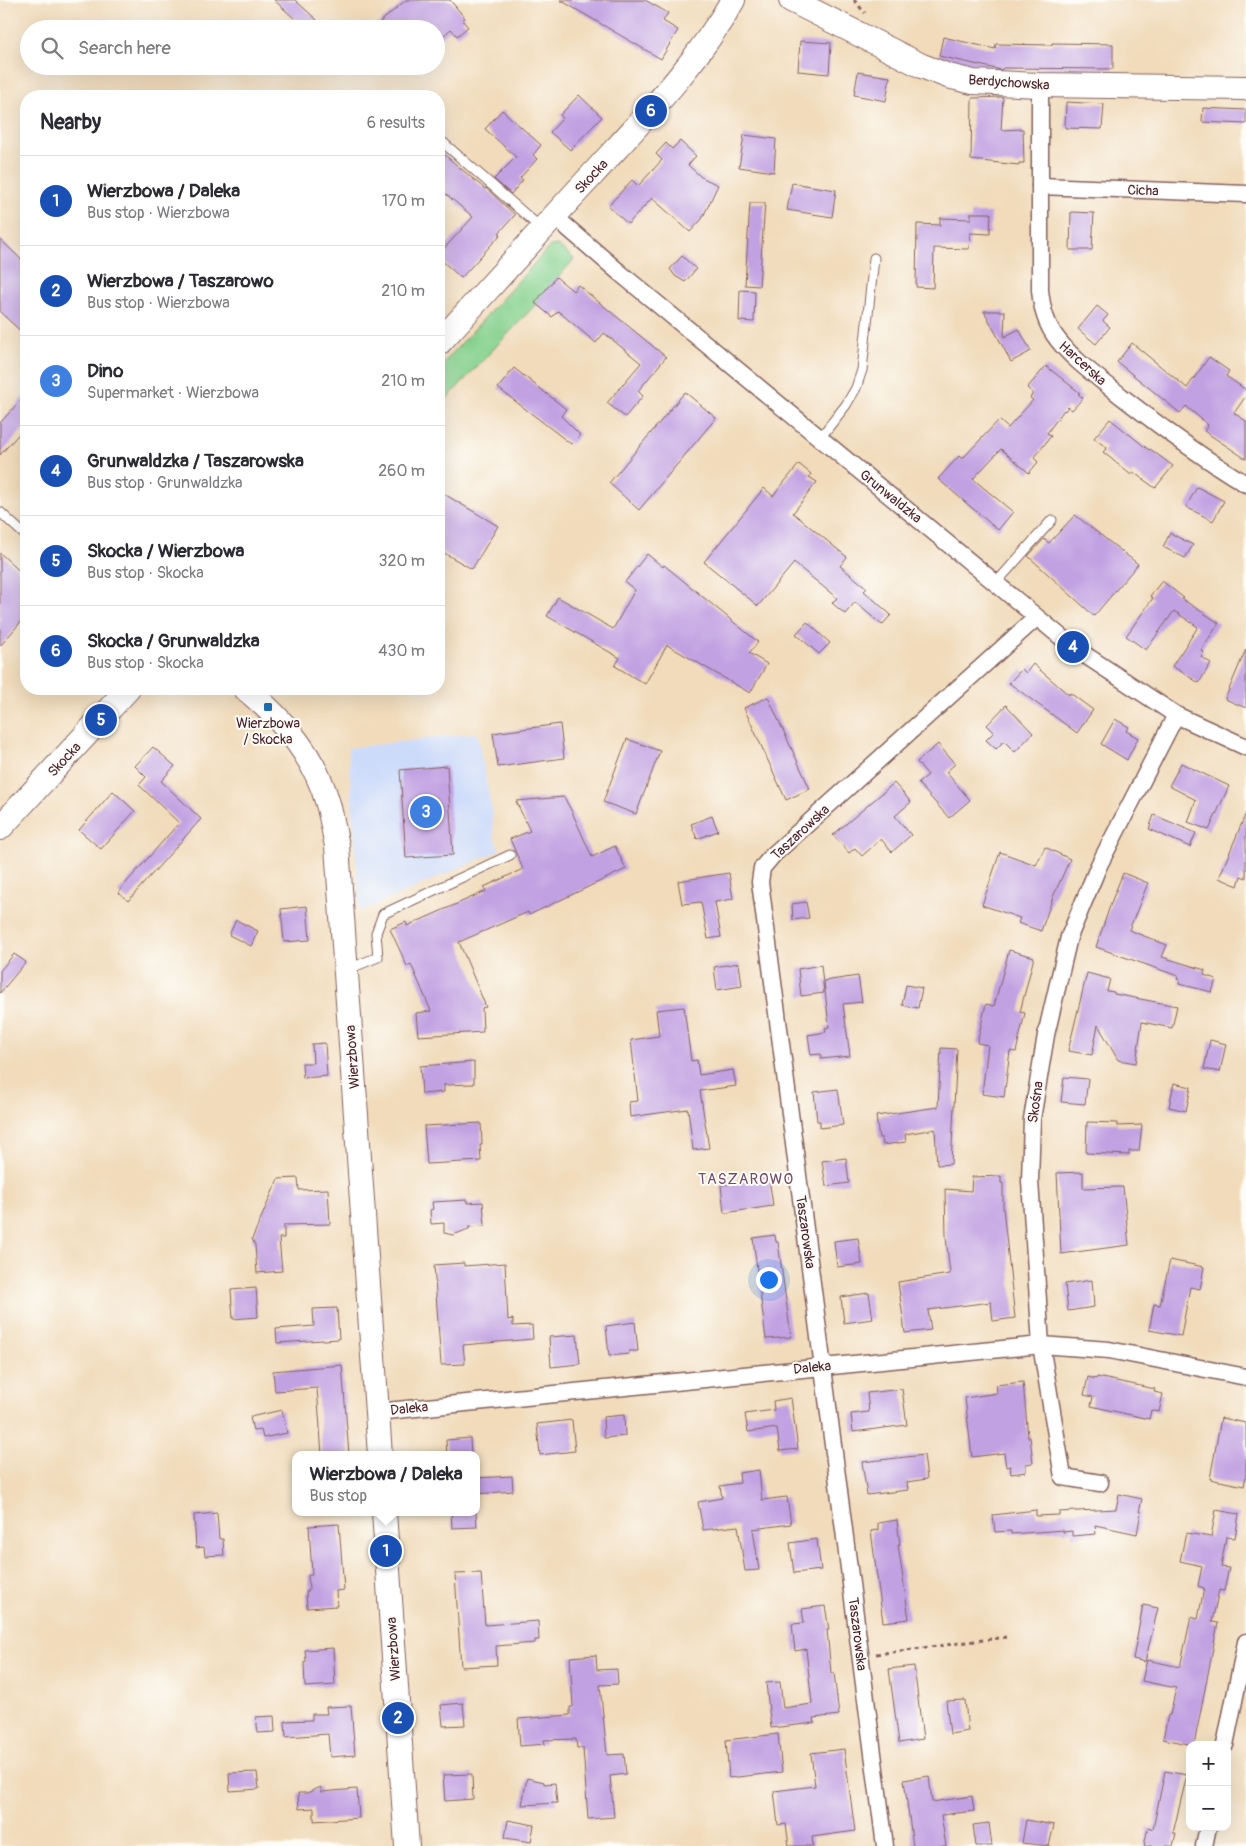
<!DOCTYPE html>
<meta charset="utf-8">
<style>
:root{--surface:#fff;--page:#f7f7f7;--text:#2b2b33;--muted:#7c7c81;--line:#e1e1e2;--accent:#b45309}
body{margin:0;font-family:Pangolin,sans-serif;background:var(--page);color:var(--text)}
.controls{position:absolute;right:15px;bottom:15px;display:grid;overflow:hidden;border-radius:10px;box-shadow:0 5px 20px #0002}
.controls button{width:45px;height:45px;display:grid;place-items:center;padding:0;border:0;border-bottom:1px solid var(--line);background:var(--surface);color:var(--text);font:25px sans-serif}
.you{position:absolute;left:768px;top:1279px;width:18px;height:18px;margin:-12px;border:4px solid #fff;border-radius:50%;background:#1a73e8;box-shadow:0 0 0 8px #1a73e833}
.badge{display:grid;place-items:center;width:32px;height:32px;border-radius:50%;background:var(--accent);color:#fff;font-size:16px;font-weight:700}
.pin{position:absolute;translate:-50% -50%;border:2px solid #fff;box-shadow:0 1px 5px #0006}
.popup{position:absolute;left:292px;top:1451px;width:188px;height:65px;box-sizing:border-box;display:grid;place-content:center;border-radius:10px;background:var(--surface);filter:drop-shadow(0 1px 4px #0005);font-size:16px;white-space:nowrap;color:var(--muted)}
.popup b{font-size:19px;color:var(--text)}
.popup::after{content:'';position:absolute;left:50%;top:100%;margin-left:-10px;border:10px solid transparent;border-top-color:var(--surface)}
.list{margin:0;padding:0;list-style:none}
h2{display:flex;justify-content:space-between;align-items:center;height:65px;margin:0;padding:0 20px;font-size:21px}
h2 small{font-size:16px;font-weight:400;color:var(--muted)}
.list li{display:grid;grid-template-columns:32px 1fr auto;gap:15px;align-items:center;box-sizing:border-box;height:90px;padding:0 20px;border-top:1px solid var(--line)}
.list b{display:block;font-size:19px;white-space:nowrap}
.list p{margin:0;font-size:16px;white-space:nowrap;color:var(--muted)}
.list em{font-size:16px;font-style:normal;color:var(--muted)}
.icon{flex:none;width:28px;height:28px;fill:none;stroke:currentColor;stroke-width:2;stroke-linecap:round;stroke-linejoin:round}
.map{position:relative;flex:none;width:1246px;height:1846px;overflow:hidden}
.search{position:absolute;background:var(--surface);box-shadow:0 5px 20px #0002;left:20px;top:20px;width:425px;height:55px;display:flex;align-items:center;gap:12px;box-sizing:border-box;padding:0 18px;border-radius:28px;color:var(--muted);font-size:19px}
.panel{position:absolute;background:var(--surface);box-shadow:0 5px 20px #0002;left:20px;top:90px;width:425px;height:605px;border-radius:20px}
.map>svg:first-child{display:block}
.built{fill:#cddbfa}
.green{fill:#87d28f;stroke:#68785d}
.building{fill:#c1a1e2}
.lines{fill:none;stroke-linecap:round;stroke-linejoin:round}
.lane-casing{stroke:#84615d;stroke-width:11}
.street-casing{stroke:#84615d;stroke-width:19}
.secondary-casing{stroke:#84615d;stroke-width:26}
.path{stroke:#84615d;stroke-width:3;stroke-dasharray:4 4;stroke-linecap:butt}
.lane{stroke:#fff;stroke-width:9}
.street{stroke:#fff;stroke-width:16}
.secondary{stroke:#fff;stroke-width:24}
.poi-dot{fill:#1f6fb2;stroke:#fdfcf7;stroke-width:2}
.labels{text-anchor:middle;stroke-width:4;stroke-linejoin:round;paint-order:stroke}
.street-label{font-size:14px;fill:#4a1f2b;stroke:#fdfcf7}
.poi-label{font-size:14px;fill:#4a1f2b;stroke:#fdfcf7}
.neighbourhood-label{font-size:15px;letter-spacing:1px;fill:#744c6b;stroke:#fdfcf7}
</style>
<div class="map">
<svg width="1246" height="1846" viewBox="0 0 1246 1846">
<rect width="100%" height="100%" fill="#fdfcf7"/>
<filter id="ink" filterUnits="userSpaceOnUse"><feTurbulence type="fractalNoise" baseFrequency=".02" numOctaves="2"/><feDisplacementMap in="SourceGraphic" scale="10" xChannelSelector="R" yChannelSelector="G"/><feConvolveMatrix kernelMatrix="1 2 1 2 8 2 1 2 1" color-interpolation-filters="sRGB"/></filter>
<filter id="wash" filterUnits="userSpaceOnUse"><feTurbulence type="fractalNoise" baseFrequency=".0096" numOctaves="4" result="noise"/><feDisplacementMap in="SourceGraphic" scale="20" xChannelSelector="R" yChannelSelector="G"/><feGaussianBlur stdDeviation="1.12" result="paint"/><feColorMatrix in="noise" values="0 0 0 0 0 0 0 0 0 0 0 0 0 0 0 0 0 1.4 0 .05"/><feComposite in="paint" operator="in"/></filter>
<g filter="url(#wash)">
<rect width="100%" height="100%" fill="#f1dbbb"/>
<path class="built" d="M477,733L492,811L494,837L500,850L360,912L348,748Z"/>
<path class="green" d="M558,245L574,259L537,303L439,407V368L550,246Z"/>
<g id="blocks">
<g class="building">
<path d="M274,0H295L317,20L309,29H306Z"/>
<path d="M406,0H450L465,18L462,20L468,27L457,36L451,29L436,42V29H372Z"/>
<path d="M560,0H645L668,13L663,21L678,30L661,59Z"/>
<path d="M943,37L995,49L996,44L1052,45V43L1113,44V69L1003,68L1001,70L939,56Z"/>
<path d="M800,41L831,43L829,74L798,71Z"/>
<path d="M858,72L890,77L886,101L854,95Z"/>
<path d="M579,95L602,117L570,150L550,132L563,118L560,115Z"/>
<path d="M1003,97L1001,130L1023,129L1024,163H1019V165L971,160L972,98Z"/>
<path d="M1066,102L1104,104L1102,129L1065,128Z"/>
<path d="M1203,108L1246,110V124L1202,122Z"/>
<path d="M502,110L541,145L533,155L537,159L520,178L523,180L511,194L494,179L516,157L485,129Z"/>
<path d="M744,135L776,139L774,172L739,167Z"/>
<path d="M680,141L696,156L688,165L701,177L718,185L702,219L690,232L652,198L628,224L608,206L632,180L638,186L662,160L656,154L666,143L672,149Z"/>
<path d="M439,150L485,189L486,188L515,215L499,233L501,234L461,278L439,258V254L473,217L439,188Z"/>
<path d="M792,183L836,190L832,217L787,210Z"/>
<path d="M750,203H765L759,286L745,285Z"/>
<path d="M1071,212L1094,213L1092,250H1070Z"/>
<path d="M971,213H991L990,234L970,233L969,249L934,248L933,288L916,287L917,224L940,225V218L971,219Z"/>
<path d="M0,239L26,264V336L0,312Z"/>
<path d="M682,256L696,269L685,282L675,276L670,269Z"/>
<path d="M556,277L573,291L578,285L666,357L638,391L643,396L625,417L607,403L641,363L604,333L596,343L558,311L552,317L535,303Z"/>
<path d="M740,290L755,291L754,322L739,321Z"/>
<path d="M1097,306L1108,315L1103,321L1110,327L1096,344L1078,329Z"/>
<path d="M984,311H1005L1004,337L1019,329L1031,351L1011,362Z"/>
<path d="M1132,343L1187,388L1209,357L1229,371L1226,376L1246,390V396L1234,413L1246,421V459L1204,431L1208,425L1186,406L1180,413L1117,362Z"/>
<path d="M1046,366L1080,393L1078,394L1083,398L1072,410L1068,407L1065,411L1064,410L1047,433L1051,436L1034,458L1038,462L1029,473L1001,449L973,479L1013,512L998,530L938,479L959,456L962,459L999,420L1008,428L1033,400L1030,398L1033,393L1027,388Z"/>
<path d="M514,368L566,409L561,416L580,435L571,444L498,388Z"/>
<path d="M685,392L716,418L639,510L609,483Z"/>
<path d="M26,394V426L0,455V423Z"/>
<path d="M1110,419L1149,450L1150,449L1173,466L1155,488L1133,472L1131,475L1103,452L1107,448L1094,438Z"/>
<path d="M799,464L811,474L809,477L817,482L793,513L847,557L840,566L867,588L864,591L891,615L882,625L855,602L845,614L832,603L837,598L794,563L758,606L704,562L764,488L773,496Z"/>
<path d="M1197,487L1224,501L1213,521L1186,507Z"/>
<path d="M439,491L498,526L472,569L439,550Z"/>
<path d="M1075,515L1138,564L1094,616L1028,556L1044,539L1049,543Z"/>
<path d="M1170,533L1193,545L1185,558L1163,547Z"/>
<path d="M0,553L26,577V616L0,646Z"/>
<path d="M647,554L663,567L664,565L758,642L749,653L767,664L750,693L667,645L645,684L615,666L620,658L547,616L558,597L613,629L635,590L625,582Z"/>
<path d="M1162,581L1184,598L1182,599L1219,623L1201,650L1204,652L1201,657L1211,663L1199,683L1172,666L1198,627L1174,611L1146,650L1126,636L1153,598L1150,596Z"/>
<path d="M807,622L830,643L819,654L796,634Z"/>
<path d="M1246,649V708L1225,699Z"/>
<path d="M1033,664L1069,695L1070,693L1093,710L1077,733L1009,683L1022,669L1026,673Z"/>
<path d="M768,697L810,789L786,800L744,708Z"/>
<path d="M1006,705L1033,733L1015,752L1004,741L996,749L986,740L994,732L987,725Z"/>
<path d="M1115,719L1129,727L1126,731L1138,738L1127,760L1101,744Z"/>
<path d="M560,724L564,758L498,767L493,733Z"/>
<path d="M627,739L660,751L636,814L603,802Z"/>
<path d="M938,744L955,764L946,772L970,800L949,818L918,783L928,775L917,762Z"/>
<path d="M153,747L175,766L161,781L201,819L128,901L118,892L179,823L139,785L146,777L135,766Z"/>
<path d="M1181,763L1229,786L1209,830L1188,822L1196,800L1169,786Z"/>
<path d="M447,766L453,855L406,858L400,770Z"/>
<path d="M894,783L911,802L895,816L911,835L892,852L881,839L862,856L855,848L849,853L833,835Z"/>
<path d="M113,791L135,811L101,849L79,830Z"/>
<path d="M564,797L572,812L592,857L615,846L626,869L529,915L528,912L459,942L486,1007L482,1008L483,1032L418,1036L416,1013L431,1011L411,964L407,966L390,929L406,922L407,926L486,891L484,887L523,869L510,839L530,831L516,801Z"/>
<path d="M1246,813V878L1241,876L1238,886L1219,878Z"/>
<path d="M1154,815L1196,833L1190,847L1149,829Z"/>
<path d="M712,816L718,831L697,839L691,824Z"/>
<path d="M1045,847L1070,859L1053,897L1041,931L1018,923L1020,918L982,905L1000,852L1036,865Z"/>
<path d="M729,873L733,899L715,902L721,937L708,939L701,902L682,904L678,881Z"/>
<path d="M1123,873L1148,883L1129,930L1167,945L1162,957L1205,970L1204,975L1216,979L1212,992L1179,984L1180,980L1177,979L1178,976L1096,947L1112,900Z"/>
<path d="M806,902L809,918L793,920L792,904Z"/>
<path d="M307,906L310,940L284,942L281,909Z"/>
<path d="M236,920L258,931L251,946L229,935Z"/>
<path d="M1009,950L1034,957L1020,1012L1025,1013L1016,1052L1010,1051L1004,1097L982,1094L988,1045L977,1043L986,1004L994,1006Z"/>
<path d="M14,954L26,962L0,993V971Z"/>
<path d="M739,963L742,986L717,990L714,967Z"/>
<path d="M821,965L824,993L801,996L798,969Z"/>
<path d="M1087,973L1110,979L1107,991L1114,992V994L1177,1006L1172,1028L1142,1022L1136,1063L1118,1060L1098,1025L1092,1055L1068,1051Z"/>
<path d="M858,976L862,1002L843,1004L850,1056L821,1059V1054L811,1055L808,1035L826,1032L825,1028L829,1027L824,981Z"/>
<path d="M906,985L922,988L918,1008L902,1005Z"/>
<path d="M684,1007L691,1061L697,1060L699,1075L733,1070L736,1086L700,1091L709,1148L693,1150L688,1109L630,1117L629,1102L638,1101L631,1040L659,1036L656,1010Z"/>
<path d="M1210,1040L1226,1044L1220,1072L1204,1069Z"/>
<path d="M325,1043L327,1076L303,1078L302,1063H313L312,1044Z"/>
<path d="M941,1048L957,1049L951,1164L937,1165L935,1129L905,1134L906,1142L883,1145L882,1138H879L876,1116L938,1107Z"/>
<path d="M474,1062V1084L444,1085V1092L422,1094L420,1066Z"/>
<path d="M1064,1077L1088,1079L1085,1104L1061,1102Z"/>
<path d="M1174,1083L1191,1087L1186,1111L1169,1107Z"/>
<path d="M838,1089L843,1125L820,1128V1121H817L814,1092Z"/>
<path d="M1087,1122L1117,1123V1126L1142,1125L1139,1151H1129V1155L1086,1153Z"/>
<path d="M481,1123L482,1145H480L481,1161L427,1164L424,1126Z"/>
<path d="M846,1158L849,1183L826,1186L822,1161Z"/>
<path d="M1083,1172V1188L1123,1187L1129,1245L1061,1254L1057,1173Z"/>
<path d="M1001,1176V1183H1003V1208L1015,1318L993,1321L991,1302L928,1310L931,1330L905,1333L898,1282L950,1274L946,1237L945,1189L971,1191L972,1177Z"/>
<path d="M298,1178L299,1190L328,1189L330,1224L284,1225V1238H279L282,1271L257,1273L255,1245L252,1239L278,1179Z"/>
<path d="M769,1178L773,1206L724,1213L721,1185Z"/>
<path d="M467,1200V1203L483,1202L485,1226L469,1227V1229L453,1235L444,1233V1223L431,1224L430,1210L433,1209L432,1202Z"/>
<path d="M775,1235L776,1242H778L791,1337L766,1339L753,1238Z"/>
<path d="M858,1238L862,1264L837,1267L834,1241Z"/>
<path d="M1170,1260L1204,1267L1200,1289L1190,1287L1181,1336L1149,1330L1154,1304L1160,1305Z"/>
<path d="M464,1263V1266L505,1263L508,1320L513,1319V1326L532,1325L533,1339L463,1345L465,1364L441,1365L434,1265Z"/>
<path d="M1092,1280L1094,1307L1068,1311L1065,1284Z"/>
<path d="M256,1288L258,1317L233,1319L231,1290Z"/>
<path d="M869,1293L873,1319L844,1323L841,1297Z"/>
<path d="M337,1308L339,1339L277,1343L276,1329L314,1326L313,1309Z"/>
<path d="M635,1322L638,1351H629V1354L609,1356L606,1326Z"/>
<path d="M577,1335L580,1364L551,1367L549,1337Z"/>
<path d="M342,1365L349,1455H322L317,1388L275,1391L273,1371Z"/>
<path d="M1088,1377L1096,1379L1097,1377L1155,1389L1154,1392L1163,1394L1159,1412L1151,1410L1149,1419L1091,1406L1093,1397L1084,1395Z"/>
<path d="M1023,1382L1028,1437H1030L1033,1463L1026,1464V1472L1011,1474L1010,1466L1006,1467L1004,1453L972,1457L965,1398L997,1393L996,1385Z"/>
<path d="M902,1389L907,1425L853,1432L851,1414L869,1412L867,1393Z"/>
<path d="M791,1398L798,1449L780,1451L777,1428L748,1432L745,1414L774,1410L773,1401Z"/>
<path d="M282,1410L287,1433L263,1438L261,1430L253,1431L250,1417Z"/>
<path d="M624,1415L625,1436L604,1438L603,1417Z"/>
<path d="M1221,1418L1246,1423V1475L1244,1486L1210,1479Z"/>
<path d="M572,1420L575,1451L540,1455L537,1424Z"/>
<path d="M470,1438L471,1455H447L446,1440Z"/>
<path d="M924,1455L927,1479L907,1482L908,1490L867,1495L862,1462Z"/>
<path d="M759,1470L762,1500L787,1497L791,1524L753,1529L759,1570L745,1571L738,1526L703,1530L698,1502L722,1498L720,1486L740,1483L739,1473Z"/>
<path d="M512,1476L513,1491L476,1494V1478Z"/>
<path d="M1119,1494L1142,1499L1139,1512H1141L1137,1534L1095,1525L1096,1534L1072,1536V1531L1063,1532V1530L1011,1534V1531L995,1532L993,1515L1036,1510V1516L1059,1515V1512L1116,1509Z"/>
<path d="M1216,1510L1239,1514L1235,1538L1226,1537L1221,1567L1229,1568L1224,1591L1219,1590L1212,1622L1218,1623L1194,1745L1163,1739L1168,1715H1170L1176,1688L1142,1681L1147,1660L1180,1667L1191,1617L1198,1619L1204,1588L1198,1586L1202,1566L1180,1561L1186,1533L1211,1537Z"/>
<path d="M451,1512H476L477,1527L452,1528Z"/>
<path d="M217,1513L219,1539H223L224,1555L205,1556L204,1547L196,1548L194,1515Z"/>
<path d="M897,1520L900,1545H898L909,1619L883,1622L871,1531L878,1530V1523Z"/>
<path d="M339,1524L344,1590L336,1591L337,1606L307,1608L306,1592L309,1591L308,1575H312L309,1526Z"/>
<path d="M817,1539L821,1570L794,1573L790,1543Z"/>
<path d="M481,1573L485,1625L538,1621L539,1640H535V1643L496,1646L497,1665L461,1667L455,1574Z"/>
<path d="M1143,1605L1158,1608L1145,1662L1133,1659Z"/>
<path d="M825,1606L829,1630H827L831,1673H834L839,1715L814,1718L815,1723L771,1728L766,1683L780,1682L783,1708L812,1704L806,1649L795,1651L792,1624L804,1623L802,1609Z"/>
<path d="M333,1648L335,1685L305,1687L304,1662H306L305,1650Z"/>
<path d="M596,1655L597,1670L617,1669L618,1684L600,1685L607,1755L624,1754L626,1774L610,1776L614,1817L588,1819L583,1748H577L576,1739L544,1740L545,1744L520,1746L518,1719L570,1715V1707H573L570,1657Z"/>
<path d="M914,1666L923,1739L899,1743L889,1669Z"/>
<path d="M965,1700L968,1731L950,1734L946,1701Z"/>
<path d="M463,1703L465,1725L443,1726L441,1705Z"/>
<path d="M351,1706L355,1755L330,1757L328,1734L286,1737L285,1721L312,1720V1714H327L326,1707Z"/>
<path d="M274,1716L275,1732L258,1733L256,1717Z"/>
<path d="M778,1734L782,1772L729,1778L726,1740Z"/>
<path d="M844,1749L855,1831L812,1837L813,1846H789L786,1824L778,1825L774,1791L815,1786L811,1753Z"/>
<path d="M1165,1771L1187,1775L1173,1833H1176L1173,1846H1144L1148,1827L1153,1829Z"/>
<path d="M257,1772L259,1789L230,1791L229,1773Z"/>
<path d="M472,1774L473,1799L445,1801L443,1775Z"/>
<path d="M929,1776L932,1802L972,1796L974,1811L941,1815L946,1846H913L904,1780Z"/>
<path d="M527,1778L544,1782V1784L555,1783L557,1803L522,1805Z"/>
<path d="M321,1787V1792L357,1789L359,1818L314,1821V1808L299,1809L298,1793H307Z"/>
<path d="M508,1820L534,1825L531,1842L505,1838Z"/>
<path d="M1026,1820L1054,1825L1049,1846L1022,1843Z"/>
<path d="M989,1823L992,1846H976L973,1825Z"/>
</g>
</g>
</g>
<g filter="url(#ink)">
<use href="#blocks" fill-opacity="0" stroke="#84615d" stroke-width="1"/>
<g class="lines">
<g class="lane-casing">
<g id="lane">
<path d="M439,139L542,229"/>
<path d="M820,438L846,405L856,388L862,370L874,258"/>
<path d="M0,512L26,536"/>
<path d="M996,583L1052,520"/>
<path d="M346,970L378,957L376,933L383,914L510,855"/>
</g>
</g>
<g class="street-casing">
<g id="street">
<path d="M1040,85V290C1042,309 1046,325 1058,340C1075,362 1099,378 1121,396C1162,428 1201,457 1246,484"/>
<path d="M1040,186L1246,194"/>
<path d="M554,216L620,273L1073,647L1176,715L1246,747"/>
<path d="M377,1412L1041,1345L1109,1350L1246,1377"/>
<path d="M1100,1483L1063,1477L1041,1345L1030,1181L1032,1119L1046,1035L1069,937L1099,865L1176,715"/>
<path d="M1225,1745L1246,1642"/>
<path d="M885,1846L760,882L762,868L773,855L1036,618"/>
<path d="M1204,1846L1208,1827"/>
</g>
</g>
<g class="secondary-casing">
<g id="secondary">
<path d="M791,0L922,66L948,76L973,82L1040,85L1246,88"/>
<path d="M439,343C490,287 541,230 593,174C643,119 696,65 733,0"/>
<path d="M246,689C283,720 315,756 328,804C332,818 334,832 337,846L380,1455"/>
<path d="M0,828L128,689"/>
<path d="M384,1512L407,1846"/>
</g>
</g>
<g class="path">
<path d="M854,0L865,13"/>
<path d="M876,1654L1006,1637"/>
</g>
<use href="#lane" class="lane"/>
<use href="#street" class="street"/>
<use href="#secondary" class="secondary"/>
</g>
</g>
<rect class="poi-dot" x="263" y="702" width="10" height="10" rx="2.5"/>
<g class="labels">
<g class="street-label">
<text transform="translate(1009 82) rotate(4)" y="5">Berdychowska</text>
<text transform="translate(591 176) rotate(-47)" y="5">Skocka</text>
<text transform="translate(1143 190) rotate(2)" y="5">Cicha</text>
<text transform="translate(1083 363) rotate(42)" y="5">Harcerska</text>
<text transform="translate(891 496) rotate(39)" y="5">Grunwaldzka</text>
<text transform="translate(64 759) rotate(-47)" y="5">Skocka</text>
<text transform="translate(800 832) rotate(-43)" y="5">Taszarowska</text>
<text transform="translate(352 1057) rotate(-94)" y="5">Wierzbowa</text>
<text transform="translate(1035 1102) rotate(-82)" y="5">Skośna</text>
<text transform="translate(806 1232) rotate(82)" y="5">Taszarowska</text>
<text transform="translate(812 1367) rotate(-6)" y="5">Daleka</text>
<text transform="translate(409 1408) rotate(-6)" y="5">Daleka</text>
<text transform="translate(858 1634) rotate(83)" y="5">Taszarowska</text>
<text transform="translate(393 1649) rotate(-94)" y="5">Wierzbowa</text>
</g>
<g class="poi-label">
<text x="268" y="728">Wierzbowa<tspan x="268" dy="16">/ Skocka</tspan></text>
</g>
<g class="neighbourhood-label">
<text x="746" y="1184">TASZAROWO</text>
</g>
</g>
</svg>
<div class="controls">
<button>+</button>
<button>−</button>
</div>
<div class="you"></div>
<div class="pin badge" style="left:386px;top:1551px;background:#1a4fb4">1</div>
<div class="popup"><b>Wierzbowa / Daleka</b>Bus stop</div>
<div class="pin badge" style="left:398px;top:1718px;background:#1a4fb4">2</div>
<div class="pin badge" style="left:426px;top:812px;background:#3f7fe0">3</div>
<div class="pin badge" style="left:1073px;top:647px;background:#1a4fb4">4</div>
<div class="pin badge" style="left:101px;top:720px;background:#1a4fb4">5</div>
<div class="pin badge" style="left:651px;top:111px;background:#1a4fb4">6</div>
<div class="search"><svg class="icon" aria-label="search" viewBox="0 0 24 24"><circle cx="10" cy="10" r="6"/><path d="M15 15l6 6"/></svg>Search here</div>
<section class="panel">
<h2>Nearby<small>6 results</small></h2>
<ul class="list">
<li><span class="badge" style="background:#1a4fb4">1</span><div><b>Wierzbowa / Daleka</b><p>Bus stop · Wierzbowa</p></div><em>170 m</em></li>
<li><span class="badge" style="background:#1a4fb4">2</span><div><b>Wierzbowa / Taszarowo</b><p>Bus stop · Wierzbowa</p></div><em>210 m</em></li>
<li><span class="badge" style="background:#3f7fe0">3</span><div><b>Dino</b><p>Supermarket · Wierzbowa</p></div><em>210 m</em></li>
<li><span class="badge" style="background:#1a4fb4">4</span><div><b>Grunwaldzka / Taszarowska</b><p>Bus stop · Grunwaldzka</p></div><em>260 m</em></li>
<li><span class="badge" style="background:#1a4fb4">5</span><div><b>Skocka / Wierzbowa</b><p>Bus stop · Skocka</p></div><em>320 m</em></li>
<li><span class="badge" style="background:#1a4fb4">6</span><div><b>Skocka / Grunwaldzka</b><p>Bus stop · Skocka</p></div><em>430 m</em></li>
</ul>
</section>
</div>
